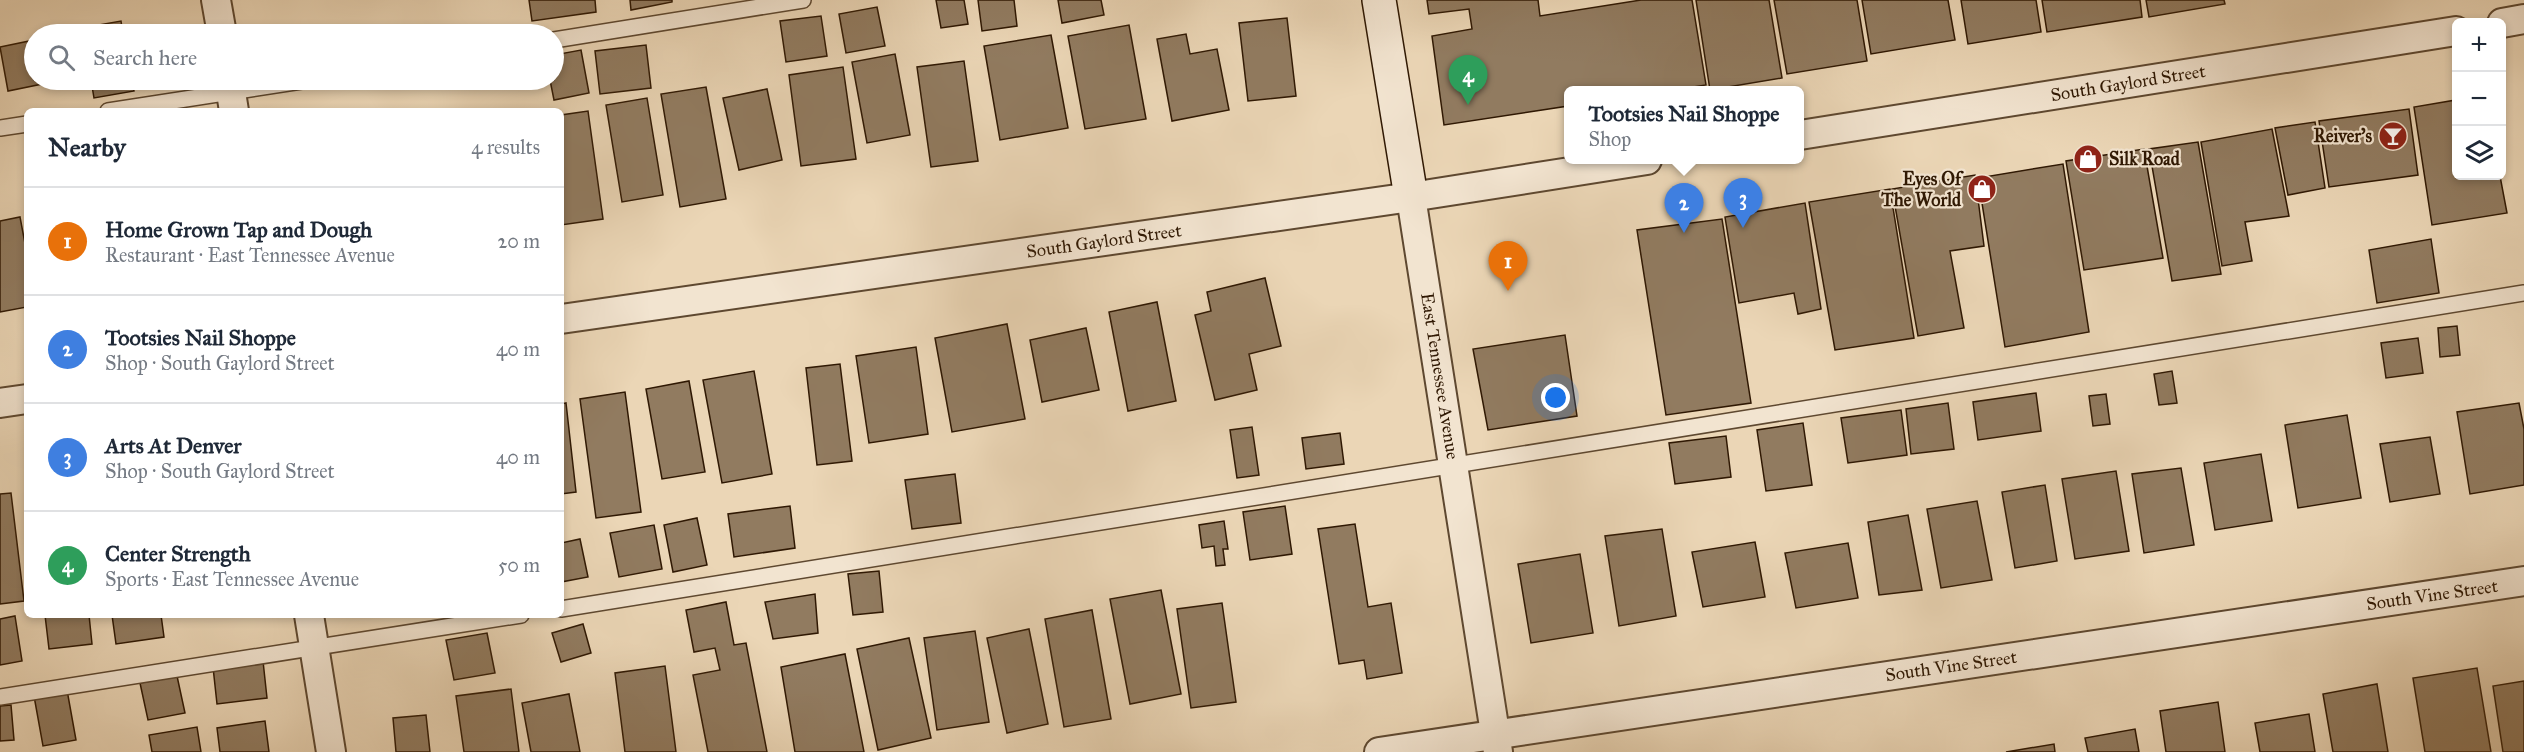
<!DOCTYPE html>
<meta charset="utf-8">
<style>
:root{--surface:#fff;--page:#f6f6f7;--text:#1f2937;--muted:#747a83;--line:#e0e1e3;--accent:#8f2418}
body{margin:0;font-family:"IM FELL Great Primer",serif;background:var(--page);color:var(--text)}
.controls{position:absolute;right:18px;top:18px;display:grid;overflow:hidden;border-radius:9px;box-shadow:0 3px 9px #0003}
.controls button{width:54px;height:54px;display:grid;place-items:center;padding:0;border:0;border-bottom:2px solid var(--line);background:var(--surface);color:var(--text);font:30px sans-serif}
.you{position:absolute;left:1556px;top:398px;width:21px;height:21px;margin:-15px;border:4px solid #fff;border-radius:50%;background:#1a73e8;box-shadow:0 0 0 9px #1a73e833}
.badge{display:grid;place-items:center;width:39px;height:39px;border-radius:50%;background:var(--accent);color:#fff;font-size:20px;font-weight:700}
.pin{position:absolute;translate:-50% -50px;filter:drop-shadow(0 2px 3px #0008)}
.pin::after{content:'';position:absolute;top:32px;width:21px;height:18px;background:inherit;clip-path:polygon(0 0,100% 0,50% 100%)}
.popup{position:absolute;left:1564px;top:86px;width:240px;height:78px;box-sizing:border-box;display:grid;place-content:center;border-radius:9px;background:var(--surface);filter:drop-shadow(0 2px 4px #0005);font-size:20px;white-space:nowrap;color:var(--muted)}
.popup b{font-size:22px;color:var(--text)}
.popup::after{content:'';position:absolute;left:50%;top:100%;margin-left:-12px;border:12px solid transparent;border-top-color:var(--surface)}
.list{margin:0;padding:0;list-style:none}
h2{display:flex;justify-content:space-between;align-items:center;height:78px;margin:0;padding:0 24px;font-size:26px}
h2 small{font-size:20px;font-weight:400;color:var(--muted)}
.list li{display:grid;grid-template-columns:39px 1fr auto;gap:18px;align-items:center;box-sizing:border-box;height:108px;padding:0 24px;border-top:2px solid var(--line)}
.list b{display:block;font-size:22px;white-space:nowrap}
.list p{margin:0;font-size:20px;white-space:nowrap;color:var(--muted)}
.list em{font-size:20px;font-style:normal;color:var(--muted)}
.icon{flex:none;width:33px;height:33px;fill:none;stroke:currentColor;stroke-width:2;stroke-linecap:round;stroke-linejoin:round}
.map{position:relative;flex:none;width:2524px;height:752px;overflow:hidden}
.search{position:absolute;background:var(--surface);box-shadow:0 3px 9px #0003;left:24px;top:24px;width:540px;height:66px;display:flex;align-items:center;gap:15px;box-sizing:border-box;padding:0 21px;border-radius:33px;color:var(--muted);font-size:22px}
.panel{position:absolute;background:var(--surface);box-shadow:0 3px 9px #0003;left:24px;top:108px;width:540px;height:510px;border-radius:9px}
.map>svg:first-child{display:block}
.building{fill:#917b60;stroke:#2f1803;stroke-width:1.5}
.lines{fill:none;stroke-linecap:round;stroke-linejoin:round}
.lane-casing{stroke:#5e4830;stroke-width:18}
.street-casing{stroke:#5e4830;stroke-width:32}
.secondary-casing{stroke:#2f1803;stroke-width:36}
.lane{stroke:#f2e4d0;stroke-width:15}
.street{stroke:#f2e4d0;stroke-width:28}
.secondary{stroke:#f2e4d0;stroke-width:33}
.labels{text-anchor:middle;stroke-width:4.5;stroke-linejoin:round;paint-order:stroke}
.street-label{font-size:18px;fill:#2f1803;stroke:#f2e4d0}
.poi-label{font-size:18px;font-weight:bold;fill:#2f1803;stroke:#f2e4d0;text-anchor:end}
</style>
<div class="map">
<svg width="2524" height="752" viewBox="0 0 2524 752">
<rect width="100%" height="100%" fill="#ebd6b6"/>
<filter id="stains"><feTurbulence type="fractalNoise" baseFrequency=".00333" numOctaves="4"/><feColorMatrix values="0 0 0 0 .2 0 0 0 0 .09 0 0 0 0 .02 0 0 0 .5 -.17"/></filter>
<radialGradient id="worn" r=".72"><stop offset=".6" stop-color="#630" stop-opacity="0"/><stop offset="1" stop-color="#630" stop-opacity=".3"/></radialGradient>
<g class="building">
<path d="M529,0H595L596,12L532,21Z"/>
<path d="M630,0H672V2L631,10Z"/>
<path d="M936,0H964L968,24L941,28Z"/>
<path d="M978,0H1014L1017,26L982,31Z"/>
<path d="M1058,0H1101L1104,15L1062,23Z"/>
<path d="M1427,0H1538L1540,16L1641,0H1692L1706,85L1668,91H1568V106L1444,125L1432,36L1472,29L1469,9L1429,14Z"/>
<path d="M1696,0H1769L1782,78L1710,90Z"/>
<path d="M1774,0H1857L1867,61L1787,74Z"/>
<path d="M1862,0H1948L1955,40L1871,54Z"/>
<path d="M1961,0H2036L2041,32L1968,44Z"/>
<path d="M2042,0H2140L2142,17L2047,32Z"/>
<path d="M2146,0H2224L2225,4L2149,17Z"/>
<path d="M877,7L885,46L846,53L839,14Z"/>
<path d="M821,16L827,56L786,62L780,21Z"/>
<path d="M1287,18L1296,96L1248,101L1239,23Z"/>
<path d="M121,21L123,34H82L81,28Z"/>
<path d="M1129,25L1146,119L1085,129L1068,36Z"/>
<path d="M1186,34L1190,54L1217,49L1229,110L1172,121L1157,39Z"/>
<path d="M1051,35L1068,128L1000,140L984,46Z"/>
<path d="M34,40V80L57,81L8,91L0,47Z"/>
<path d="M646,45L651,88L600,94L595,51Z"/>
<path d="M581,50L589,93L554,100L550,80H554V55Z"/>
<path d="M895,54L910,135L867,143L852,62Z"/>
<path d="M964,61L978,161L931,167L917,67Z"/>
<path d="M843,67L856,159L801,166L789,75Z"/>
<path d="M91,80H131L134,91L94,98Z"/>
<path d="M706,87L726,199L680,207L661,94Z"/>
<path d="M767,89L782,160L739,170L723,98Z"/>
<path d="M647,98L663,195L622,202L606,105Z"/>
<path d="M2456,100V176H2500L2507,213L2432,225L2414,107Z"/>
<path d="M2409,109L2418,175L2329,187L2319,121Z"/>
<path d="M588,111L603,219L561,225V115Z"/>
<path d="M2315,122L2325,188L2288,195L2275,128Z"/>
<path d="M2272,129L2289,216L2245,222L2252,261L2222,266L2201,142Z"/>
<path d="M2198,142L2221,274L2172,281L2149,149Z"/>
<path d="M2144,149L2163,258L2084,270L2066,161Z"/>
<path d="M2063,164L2089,332L2005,347L1978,178Z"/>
<path d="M1975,175L1984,246L1950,251L1964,328L1918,336L1892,189Z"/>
<path d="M1890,189L1914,338L1835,350L1809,202Z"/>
<path d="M1805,203L1821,309L1798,314L1794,293L1739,303L1725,217Z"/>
<path d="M20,217L27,254V307L0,312V221Z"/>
<path d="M1722,219L1751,403L1666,415L1637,230Z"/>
<path d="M2431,239L2439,293L2377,303L2369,250Z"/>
<path d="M1265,278L1281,346L1249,354L1257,390L1215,400L1195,315L1211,311L1207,292Z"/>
<path d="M1157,302L1176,401L1128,411L1109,312Z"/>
<path d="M1007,324L1025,419L952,432L935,338Z"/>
<path d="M2457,326L2460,355L2440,357L2438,328Z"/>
<path d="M1086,328L1099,390L1042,402L1030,340Z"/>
<path d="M1565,335L1577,416L1488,430L1473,349Z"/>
<path d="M2418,338L2423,373L2386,378L2381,343Z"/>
<path d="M916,347L928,434L869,443L856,356Z"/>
<path d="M840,364L852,461L817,465L806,368Z"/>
<path d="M754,371L772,474L722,483L703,380Z"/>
<path d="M2172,371L2177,403L2159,405L2154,374Z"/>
<path d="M689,381L705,472L662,479L646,389Z"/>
<path d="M625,392L641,512L596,518L580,399Z"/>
<path d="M2036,393L2041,431L1978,440L1973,402Z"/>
<path d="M2106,394L2110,424L2093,426L2089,396Z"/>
<path d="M566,403L576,492L561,494V404Z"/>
<path d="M1948,403L1954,449L1911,454L1906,409Z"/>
<path d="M2519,403L2524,429V485L2470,494L2457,412Z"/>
<path d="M1901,410L1907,455L1848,463L1841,418Z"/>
<path d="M2347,415L2361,498L2298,508L2285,425Z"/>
<path d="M1803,423L1812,485L1766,491L1757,430Z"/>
<path d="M1252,427L1259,475L1237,478L1230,430Z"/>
<path d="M1340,433L1344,464L1306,469L1302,438Z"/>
<path d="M1726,436L1731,477L1675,484L1669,443Z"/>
<path d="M2430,437L2440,494L2390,502L2380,444Z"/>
<path d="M2261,454L2272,521L2215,530L2204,463Z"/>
<path d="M2181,468L2194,545L2144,553L2132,474Z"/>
<path d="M2116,471L2129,551L2075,559L2062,479Z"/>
<path d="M955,474L961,523L912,529L905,480Z"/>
<path d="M2045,485L2057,561L2015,568L2002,492Z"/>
<path d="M11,493L24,601L0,604V494Z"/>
<path d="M1977,501L1992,580L1941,588L1927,509Z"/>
<path d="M790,506L795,548L734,557L728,514Z"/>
<path d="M1285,506L1292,554L1250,560L1243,512Z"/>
<path d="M1908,515L1922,590L1879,595L1868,522Z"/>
<path d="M697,518L707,565L673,572L664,525Z"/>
<path d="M1224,521L1228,549H1223L1225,565L1216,566L1214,546L1202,548L1199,525Z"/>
<path d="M1355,524L1368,607L1391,603L1402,673L1367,679L1364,660L1339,664L1318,529Z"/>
<path d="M654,525L662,569L619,577L610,533Z"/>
<path d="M1662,529L1676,616L1619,626L1605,536Z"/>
<path d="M580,539L588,577L561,582V543Z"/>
<path d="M1755,542L1765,597L1703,607L1692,552Z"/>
<path d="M1848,543L1858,598L1796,608L1785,553Z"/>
<path d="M1580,554L1593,633L1531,643L1518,564Z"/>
<path d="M879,571L883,612L853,615L848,574Z"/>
<path d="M1161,590L1181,694L1130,704L1110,599Z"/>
<path d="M815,594L818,633L773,639L765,602Z"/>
<path d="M726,602L734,645L746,643L767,752H708L693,675L720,670L715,648L694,652L686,610Z"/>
<path d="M1222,603L1236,702L1191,708L1177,609Z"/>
<path d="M1092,610L1111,719L1064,727L1045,619Z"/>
<path d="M45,615H89L92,644L49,649Z"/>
<path d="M112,615H161L164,637L116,644Z"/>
<path d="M15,616L22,661L0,665V619Z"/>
<path d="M583,624L591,653L561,662L552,633Z"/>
<path d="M1029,629L1048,724L1007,733L987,638Z"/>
<path d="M975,631L989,722L937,730L924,638Z"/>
<path d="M487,633L495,673L454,680L446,640Z"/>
<path d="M909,638L931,738L878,750L857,649Z"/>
<path d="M845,654L864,752H795L781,667Z"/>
<path d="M263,661L267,698L217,704L213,667Z"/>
<path d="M665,666L676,752H625L615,673Z"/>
<path d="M2477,668L2491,752H2425L2413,678Z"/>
<path d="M177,676L185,713L148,720L140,683Z"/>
<path d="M2524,681V752H2503L2493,686Z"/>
<path d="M2377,684L2388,752H2333L2323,694Z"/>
<path d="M511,689L519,752H464L456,696Z"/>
<path d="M67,690L76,740L43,746L34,696Z"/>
<path d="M569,694L580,752H531L522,703Z"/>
<path d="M2218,702L2225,752H2166L2160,711Z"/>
<path d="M11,705L14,740L0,741V706Z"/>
<path d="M2309,714L2315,752H2260L2255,723Z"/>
<path d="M426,715L430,752H396L393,718Z"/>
<path d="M265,721L269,752H220L217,728Z"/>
<path d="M197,727L201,752H152L149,735Z"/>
<path d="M2135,729L2139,752H2088L2085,738Z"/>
<path d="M2054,744L2055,752H2006Z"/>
</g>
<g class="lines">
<g class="lane-casing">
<g id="lane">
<path d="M554,40L803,0"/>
<path d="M108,111L308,80"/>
<path d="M0,128L27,124"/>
<path d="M561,609L2524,293"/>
<path d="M0,697L521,615"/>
</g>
</g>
<g class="street-casing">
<g id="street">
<path d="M216,0L222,34"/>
<path d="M2502,23L2524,19"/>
<path d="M229,80L234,111"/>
<path d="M1800,135L2456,31"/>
<path d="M1411,197L1498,752"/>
<path d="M561,319L1411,197L1647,160"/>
<path d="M0,403L27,399"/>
<path d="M309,615L331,752"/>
<path d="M1379,752L2524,581"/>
</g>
</g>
<g class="secondary-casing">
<path id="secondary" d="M1379,0L1411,197"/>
</g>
<use href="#lane" class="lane"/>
<use href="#street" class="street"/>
<use href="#secondary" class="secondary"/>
</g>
<defs>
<g id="bar-disc" transform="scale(1.5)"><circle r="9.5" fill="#8f2418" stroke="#f2e4d0"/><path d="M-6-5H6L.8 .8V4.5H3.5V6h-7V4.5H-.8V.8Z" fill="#fff"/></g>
<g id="shop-disc" transform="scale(1.5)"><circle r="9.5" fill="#8f2418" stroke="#f2e4d0"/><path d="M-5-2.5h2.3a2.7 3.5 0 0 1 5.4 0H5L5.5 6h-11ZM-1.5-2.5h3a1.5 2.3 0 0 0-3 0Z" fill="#fff"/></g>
</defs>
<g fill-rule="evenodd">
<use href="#bar-disc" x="2393" y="136"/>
<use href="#shop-disc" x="2088" y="159"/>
<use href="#shop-disc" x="1982" y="189"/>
</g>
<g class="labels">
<g class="street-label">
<text transform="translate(2128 83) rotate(-9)" y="6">South Gaylord Street</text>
<text transform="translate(1104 241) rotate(-8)" y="6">South Gaylord Street</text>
<text transform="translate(1440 376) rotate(81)" y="6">East Tennessee Avenue</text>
<text transform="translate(2432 595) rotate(-8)" y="6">South Vine Street</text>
<text transform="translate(1951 666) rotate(-8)" y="6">South Vine Street</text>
</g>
<g class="poi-label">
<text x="2372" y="142">Reiver's</text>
<text x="2109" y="165" text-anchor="start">Silk Road</text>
<text x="1961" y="185">Eyes Of<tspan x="1961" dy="21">The World</tspan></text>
</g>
</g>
<rect width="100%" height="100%" filter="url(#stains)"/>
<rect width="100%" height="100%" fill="url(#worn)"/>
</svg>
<div class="controls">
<button>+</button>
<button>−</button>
<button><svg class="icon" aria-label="layers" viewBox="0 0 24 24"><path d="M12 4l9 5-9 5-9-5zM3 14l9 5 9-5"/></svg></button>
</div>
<div class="you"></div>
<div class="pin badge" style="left:1508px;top:291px;background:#e8710a">1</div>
<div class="pin badge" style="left:1684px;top:233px;background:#3f7fe0">2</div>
<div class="popup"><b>Tootsies Nail Shoppe</b>Shop</div>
<div class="pin badge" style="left:1743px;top:228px;background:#3f7fe0">3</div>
<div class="pin badge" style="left:1468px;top:105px;background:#2e9e5b">4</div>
<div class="search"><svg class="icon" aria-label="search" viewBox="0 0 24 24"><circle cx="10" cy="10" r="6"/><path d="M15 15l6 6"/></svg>Search here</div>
<section class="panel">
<h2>Nearby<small>4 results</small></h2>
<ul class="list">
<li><span class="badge" style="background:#e8710a">1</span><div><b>Home Grown Tap and Dough</b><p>Restaurant · East Tennessee Avenue</p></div><em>20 m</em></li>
<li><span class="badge" style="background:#3f7fe0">2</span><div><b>Tootsies Nail Shoppe</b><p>Shop · South Gaylord Street</p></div><em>40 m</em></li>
<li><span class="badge" style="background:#3f7fe0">3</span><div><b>Arts At Denver</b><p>Shop · South Gaylord Street</p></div><em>40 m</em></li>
<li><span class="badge" style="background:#2e9e5b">4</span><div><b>Center Strength</b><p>Sports · East Tennessee Avenue</p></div><em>50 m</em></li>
</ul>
</section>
</div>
